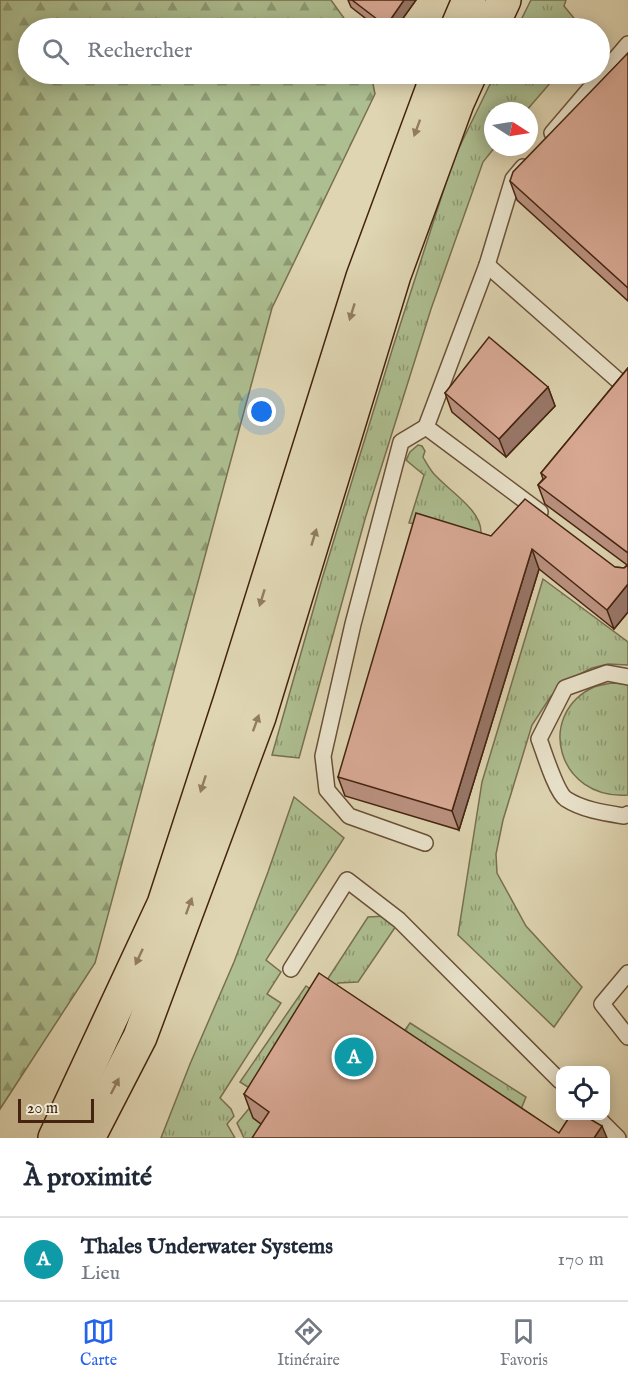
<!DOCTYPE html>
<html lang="fr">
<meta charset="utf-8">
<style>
:root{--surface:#fff;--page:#f2f2f3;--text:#1f2937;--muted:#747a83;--line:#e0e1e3;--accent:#2563eb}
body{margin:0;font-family:"IM FELL English",serif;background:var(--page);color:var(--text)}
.controls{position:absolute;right:18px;bottom:18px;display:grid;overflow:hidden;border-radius:12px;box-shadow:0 3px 15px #0003}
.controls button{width:54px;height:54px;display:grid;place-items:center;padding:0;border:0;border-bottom:2px solid var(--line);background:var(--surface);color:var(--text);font:30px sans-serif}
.compass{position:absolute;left:484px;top:102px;width:54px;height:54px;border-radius:50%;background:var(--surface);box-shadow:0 3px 15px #0003;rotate:102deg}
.scale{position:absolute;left:18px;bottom:15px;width:76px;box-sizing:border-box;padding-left:6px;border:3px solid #44230f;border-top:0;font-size:16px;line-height:21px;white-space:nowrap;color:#44230f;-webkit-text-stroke:4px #eae4cd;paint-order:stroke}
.you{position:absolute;left:262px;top:412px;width:21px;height:21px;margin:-15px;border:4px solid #fff;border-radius:50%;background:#1a73e8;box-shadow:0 0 0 9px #1a73e833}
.badge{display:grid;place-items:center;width:39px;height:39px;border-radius:50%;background:var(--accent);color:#fff;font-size:20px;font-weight:700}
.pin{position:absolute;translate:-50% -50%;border:3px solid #fff;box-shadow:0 2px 6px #0006}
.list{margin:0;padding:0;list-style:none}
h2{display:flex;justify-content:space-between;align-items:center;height:78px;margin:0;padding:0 24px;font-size:26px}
h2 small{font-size:20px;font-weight:400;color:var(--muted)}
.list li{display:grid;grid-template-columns:39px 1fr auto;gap:18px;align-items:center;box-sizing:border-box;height:84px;padding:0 24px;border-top:2px solid var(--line)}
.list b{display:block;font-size:22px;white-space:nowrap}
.list p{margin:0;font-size:20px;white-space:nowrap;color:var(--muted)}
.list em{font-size:20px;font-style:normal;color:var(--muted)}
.icon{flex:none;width:33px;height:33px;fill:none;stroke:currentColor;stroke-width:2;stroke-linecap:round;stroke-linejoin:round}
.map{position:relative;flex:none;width:628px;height:1138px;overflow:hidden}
.search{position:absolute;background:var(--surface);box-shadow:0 3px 15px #0003;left:18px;right:18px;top:18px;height:66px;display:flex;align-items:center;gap:15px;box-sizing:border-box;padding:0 21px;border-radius:33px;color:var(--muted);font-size:22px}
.sheet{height:162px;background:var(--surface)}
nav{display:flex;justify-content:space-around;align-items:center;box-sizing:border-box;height:84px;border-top:2px solid var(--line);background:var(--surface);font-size:16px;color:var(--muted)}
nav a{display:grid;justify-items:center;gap:3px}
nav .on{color:var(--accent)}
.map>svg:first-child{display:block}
.grass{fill:url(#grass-tufts);stroke:#787050;stroke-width:1.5}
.forest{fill:url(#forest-firs);stroke:#787050;stroke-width:1.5}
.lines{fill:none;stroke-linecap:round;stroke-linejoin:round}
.service-casing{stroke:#6b5038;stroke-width:18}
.primary-casing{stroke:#44230f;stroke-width:36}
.service{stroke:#eae4cd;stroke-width:15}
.primary{stroke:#dfd5b2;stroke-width:33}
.wall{fill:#bb9281;stroke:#44230f;stroke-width:1.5}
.shaded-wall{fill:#997769;stroke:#44230f;stroke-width:1.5}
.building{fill:#daaa96;stroke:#44230f;stroke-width:1.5}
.oneway{fill:#927c60}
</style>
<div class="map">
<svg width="628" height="1138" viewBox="0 0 628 1138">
<defs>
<pattern id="grass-tufts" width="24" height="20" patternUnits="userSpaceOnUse" patternTransform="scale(1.5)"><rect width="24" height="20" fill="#adbe90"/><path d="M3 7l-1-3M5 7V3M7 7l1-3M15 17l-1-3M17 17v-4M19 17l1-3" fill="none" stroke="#8e9a74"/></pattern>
<pattern id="forest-firs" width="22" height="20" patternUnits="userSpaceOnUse" patternTransform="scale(1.5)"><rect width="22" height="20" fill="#adbe90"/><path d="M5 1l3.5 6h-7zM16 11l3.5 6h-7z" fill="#8e9a74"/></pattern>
</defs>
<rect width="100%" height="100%" fill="#dfd5b2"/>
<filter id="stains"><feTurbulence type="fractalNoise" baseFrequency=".00333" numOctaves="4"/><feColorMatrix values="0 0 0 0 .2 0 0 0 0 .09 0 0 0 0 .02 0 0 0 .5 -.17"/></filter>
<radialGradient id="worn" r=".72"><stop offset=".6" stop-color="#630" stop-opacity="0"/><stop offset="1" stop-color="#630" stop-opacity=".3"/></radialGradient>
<g class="grass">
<path d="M531,0H566L564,6L582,28H517Z"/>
<path d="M495,74H558L526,111H493V147H495L483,162L431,309L365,519L299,758L272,755L322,579L393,347L454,158Z"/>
<path d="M418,445L422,446L425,451L423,457C427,464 431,472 437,477C451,492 482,511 481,533L409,523L424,475L406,460L410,452Z"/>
<path d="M543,579L628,642V665L608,664L592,668L572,678L551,696L532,725L503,820L496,854L497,873L526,926L582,987L554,1027L458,935L482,782Z"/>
<path d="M612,683L628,684V795C557,800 535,714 594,687C600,685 606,684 612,683Z"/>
<path d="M294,797L344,838L266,960L281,972L267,994L281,1003L220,1098L231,1109L234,1116L227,1124L235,1138H161L190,1064L234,962L268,872Z"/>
<path d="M387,916L396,926L358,982L338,983L264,1097L240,1082L306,986L318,994L368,917Z"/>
<path d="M410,1023L526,1097L517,1119L397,1041Z"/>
<path d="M252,1105L278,1135L276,1138H244L237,1123Z"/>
</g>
<path class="forest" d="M0,0H331L351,28H28V74H371L375,94L272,308L95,963L0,1109Z"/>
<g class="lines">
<g class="service-casing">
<g id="service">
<path d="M552,133L628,44"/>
<path d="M523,167L513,179L487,265L426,427L540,512"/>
<path d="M487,265L621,383"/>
<path d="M628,677L607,673L565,688L539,739C544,752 556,792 566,799C583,810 605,813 624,816L628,814"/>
<path d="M425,843L349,816L327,790L323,756L353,624L401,442L426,427"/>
<path d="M291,969L347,880L399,920L560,1081"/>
<path d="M628,973L602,1004L628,1037"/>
<path d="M596,1116L618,1138"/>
</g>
</g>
<g class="primary-casing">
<g id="primary">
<path d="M457,28L469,0"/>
<path d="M491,28L504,0"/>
<path d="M55,1138L164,904L231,698L363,277L438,74"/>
<path d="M88,1138L140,1037L259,717L394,275L457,103L470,74"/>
</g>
</g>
<use href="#service" class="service"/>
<use href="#primary" class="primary"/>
</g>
<g class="wall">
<path d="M348,0H416L396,28H378L351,7Z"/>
<path d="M628,53V301L517,200L510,181Z"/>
<path d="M628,368V612L614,629L539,569L459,830L345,796L338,777L491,536L615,567L624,568L627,565L545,504L538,485L543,479L541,473Z"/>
<path d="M548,387L555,406L506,457L452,412L445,393Z"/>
<path d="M244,1094L559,1133L261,1124L253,1118Z"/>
</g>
<g class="shaded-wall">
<path d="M404,0H416L396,28H387L386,26Z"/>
<path d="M548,387L555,406L506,457L499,439Z"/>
<path d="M532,549L539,569L459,830L452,811Z"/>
<path d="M628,584V612L614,629L607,610Z"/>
<path d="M602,1126L607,1138H594Z"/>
</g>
<g class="building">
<path d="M352,0H404L386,26Z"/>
<path d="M628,53V288L510,181L513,172Z"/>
<path d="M489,337L548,387L499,439L445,393Z"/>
<path d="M628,368V553L538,485L546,477L541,473Z"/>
<path d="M525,499L615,567L624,568L628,565V584L607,610L532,549L452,811L338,777L416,513L491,536Z"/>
<path d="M319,973L559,1133L570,1116H585L602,1126L594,1138H252L269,1112L244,1094Z"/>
</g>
<defs><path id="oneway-solid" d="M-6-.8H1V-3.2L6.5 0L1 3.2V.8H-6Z" transform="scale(1.5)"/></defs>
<g class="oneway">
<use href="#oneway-solid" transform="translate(417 128) rotate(110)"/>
<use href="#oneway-solid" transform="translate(352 312) rotate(107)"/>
<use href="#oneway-solid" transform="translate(314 537) rotate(-73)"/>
<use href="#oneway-solid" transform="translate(262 598) rotate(107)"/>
<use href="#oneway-solid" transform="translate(256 723) rotate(-70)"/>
<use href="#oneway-solid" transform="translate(203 784) rotate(108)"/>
<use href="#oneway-solid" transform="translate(189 906) rotate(-70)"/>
<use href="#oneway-solid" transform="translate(139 957) rotate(115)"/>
<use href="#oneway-solid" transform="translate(115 1086) rotate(-63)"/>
</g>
<rect width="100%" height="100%" filter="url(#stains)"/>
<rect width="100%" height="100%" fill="url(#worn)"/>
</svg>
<div class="controls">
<button><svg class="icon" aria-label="locate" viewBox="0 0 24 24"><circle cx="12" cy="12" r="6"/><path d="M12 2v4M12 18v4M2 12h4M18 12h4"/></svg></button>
</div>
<svg class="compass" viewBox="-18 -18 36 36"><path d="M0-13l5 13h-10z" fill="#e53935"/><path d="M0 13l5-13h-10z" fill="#747a83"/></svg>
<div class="scale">20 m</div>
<div class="you"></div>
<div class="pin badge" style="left:354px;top:1057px;background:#0f9aa8">A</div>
<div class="search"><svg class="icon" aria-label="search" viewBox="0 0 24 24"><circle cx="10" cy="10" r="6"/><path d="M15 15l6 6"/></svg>Rechercher</div>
</div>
<section class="sheet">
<h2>À proximité<small></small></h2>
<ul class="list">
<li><span class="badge" style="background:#0f9aa8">A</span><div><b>Thales Underwater Systems</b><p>Lieu</p></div><em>170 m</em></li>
</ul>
</section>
<nav>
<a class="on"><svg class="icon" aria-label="map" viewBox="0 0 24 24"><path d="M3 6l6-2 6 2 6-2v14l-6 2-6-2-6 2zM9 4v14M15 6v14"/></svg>Carte</a>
<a><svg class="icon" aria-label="directions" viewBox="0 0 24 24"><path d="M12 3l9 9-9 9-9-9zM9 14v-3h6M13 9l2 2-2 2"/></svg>Itinéraire</a>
<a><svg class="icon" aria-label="saved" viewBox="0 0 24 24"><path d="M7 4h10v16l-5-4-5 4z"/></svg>Favoris</a>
</nav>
